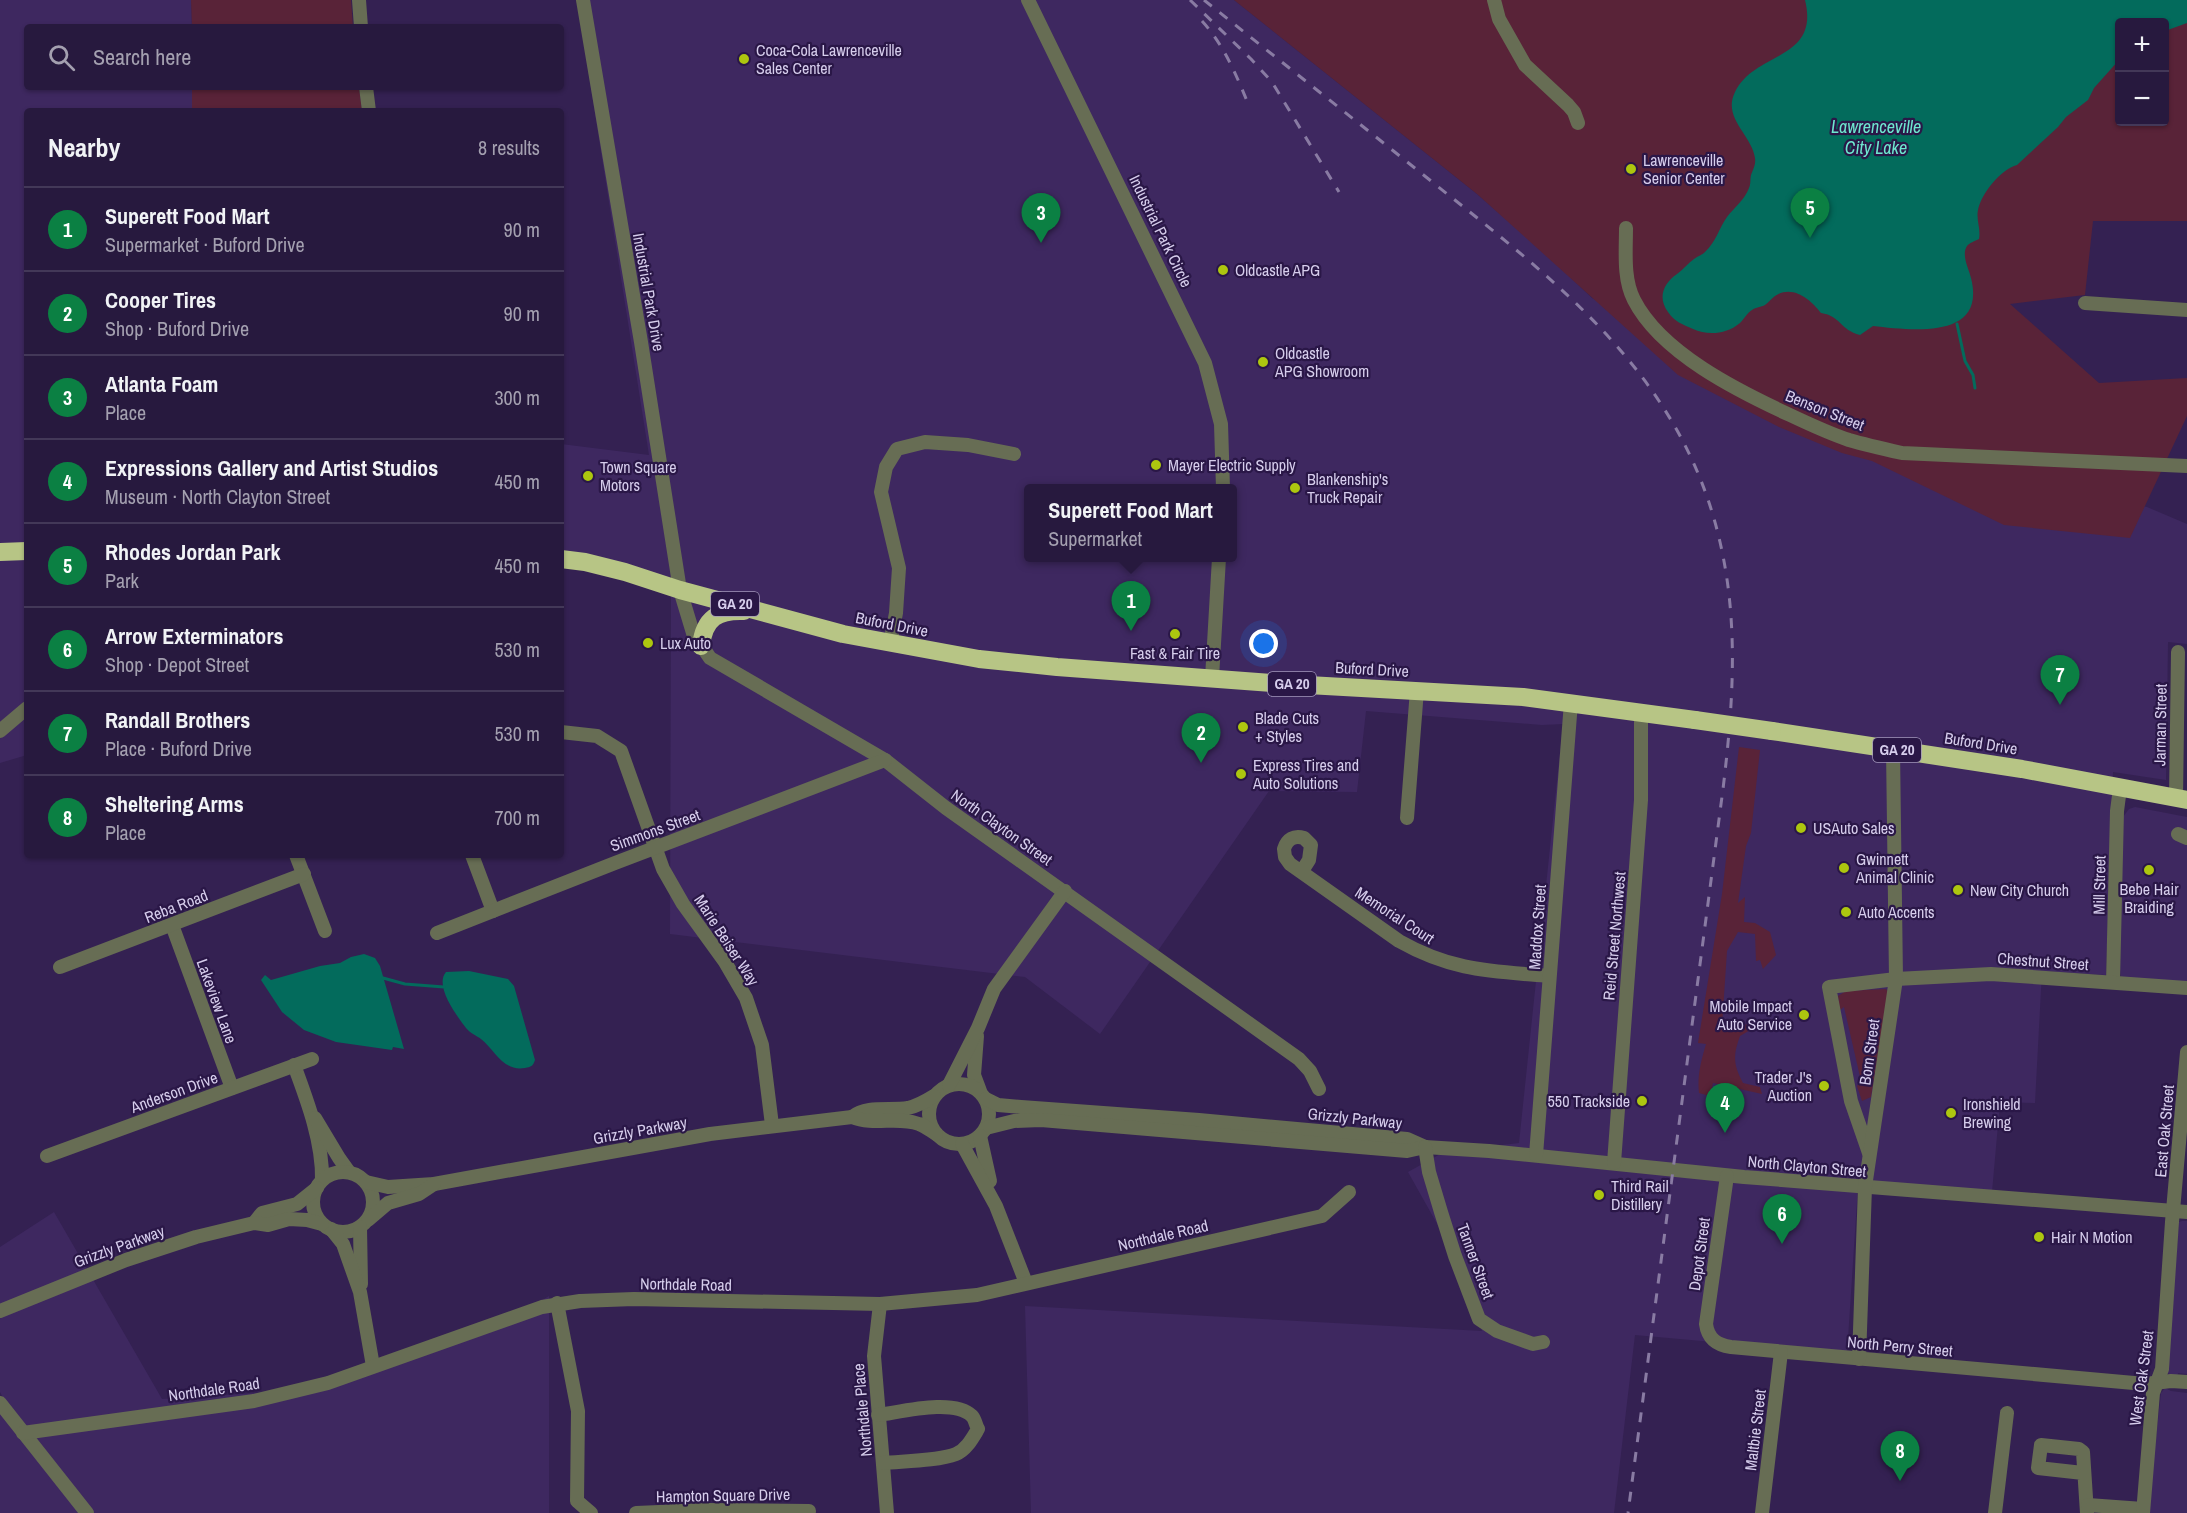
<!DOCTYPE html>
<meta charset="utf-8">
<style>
:root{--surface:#27193e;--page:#332649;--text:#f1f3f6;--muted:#a4a0b0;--line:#433858;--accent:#0b8043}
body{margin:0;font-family:"Archivo Narrow",sans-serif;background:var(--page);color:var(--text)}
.controls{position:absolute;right:18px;top:18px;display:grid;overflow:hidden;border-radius:6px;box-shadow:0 2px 4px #0004}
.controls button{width:54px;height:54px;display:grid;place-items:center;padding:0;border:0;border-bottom:2px solid var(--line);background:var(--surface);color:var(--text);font:30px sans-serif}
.you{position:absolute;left:1264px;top:644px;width:21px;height:21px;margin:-15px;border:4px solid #fff;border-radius:50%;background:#1a73e8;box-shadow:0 0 0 9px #1a73e833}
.badge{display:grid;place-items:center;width:39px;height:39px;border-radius:50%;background:var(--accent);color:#fff;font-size:20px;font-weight:700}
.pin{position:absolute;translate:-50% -50px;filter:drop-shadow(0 2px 3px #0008)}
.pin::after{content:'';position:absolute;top:32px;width:21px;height:18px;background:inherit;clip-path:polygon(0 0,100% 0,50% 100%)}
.popup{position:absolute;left:1024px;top:484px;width:213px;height:78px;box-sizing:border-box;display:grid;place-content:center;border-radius:6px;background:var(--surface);filter:drop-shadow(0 2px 4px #0005);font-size:20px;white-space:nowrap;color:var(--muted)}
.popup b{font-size:22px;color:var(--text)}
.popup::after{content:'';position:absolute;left:50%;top:100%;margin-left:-12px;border:12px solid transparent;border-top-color:var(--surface)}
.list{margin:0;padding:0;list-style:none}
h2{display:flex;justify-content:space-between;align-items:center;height:78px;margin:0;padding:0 24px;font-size:26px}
h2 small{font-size:20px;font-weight:400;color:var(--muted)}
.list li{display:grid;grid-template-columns:39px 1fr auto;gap:18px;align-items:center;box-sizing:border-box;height:84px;padding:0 24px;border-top:2px solid var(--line)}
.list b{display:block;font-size:22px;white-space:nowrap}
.list p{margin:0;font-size:20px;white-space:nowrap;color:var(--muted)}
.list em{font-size:20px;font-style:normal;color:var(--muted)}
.icon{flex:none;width:33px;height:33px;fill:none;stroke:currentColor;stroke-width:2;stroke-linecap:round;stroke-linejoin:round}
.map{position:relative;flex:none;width:2187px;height:1513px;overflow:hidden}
.search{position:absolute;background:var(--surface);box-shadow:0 2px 4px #0004;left:24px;top:24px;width:540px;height:66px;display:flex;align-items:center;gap:15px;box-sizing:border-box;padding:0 21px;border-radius:6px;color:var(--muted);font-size:22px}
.panel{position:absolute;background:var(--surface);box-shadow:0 2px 4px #0004;left:24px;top:108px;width:540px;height:750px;border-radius:6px}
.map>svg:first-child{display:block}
.built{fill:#3e2860;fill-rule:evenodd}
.green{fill:#592338;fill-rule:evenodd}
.water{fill:#036b5c}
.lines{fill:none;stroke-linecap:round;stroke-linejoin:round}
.stream{stroke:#036b5c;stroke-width:3}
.minor{stroke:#676d54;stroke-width:14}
.highway{stroke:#b7c585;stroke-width:18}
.rail{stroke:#897ba3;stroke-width:3;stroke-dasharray:10 10;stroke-linecap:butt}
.highway-bridge{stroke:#b7c585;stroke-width:18}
.poi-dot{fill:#adc60f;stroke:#2a1747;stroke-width:2}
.labels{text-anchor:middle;stroke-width:4.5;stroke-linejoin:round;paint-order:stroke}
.shield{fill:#2a1747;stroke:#a296ba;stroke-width:1.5}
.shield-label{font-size:15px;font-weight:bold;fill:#d6cdec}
.poi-label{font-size:16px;fill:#d6cdec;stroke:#2a1747;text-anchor:start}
.street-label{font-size:16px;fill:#d6cdec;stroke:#2a1747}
.water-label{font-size:18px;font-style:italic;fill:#6ee8d0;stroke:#2a1747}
</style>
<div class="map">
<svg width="2187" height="1513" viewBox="0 0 2187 1513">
<rect width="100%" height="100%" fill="#342152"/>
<g class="built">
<path d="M0,0H191L192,27H27V87H192V111H27V755L0,763Z"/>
<path d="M577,0H1234L1477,194L1547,255L1592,298L1957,471L2147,507L2187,524V644L2168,642L2166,780L2113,772L2106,975L2042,971L2035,1103L2000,1102L1992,1192L1858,1186L1847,1354L1635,1335L1614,1513H1031L1025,1306L1482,1331L1454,1254L1408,1172L1444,1152L1519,1143L1563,724L1542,725L1366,711L1357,792L1269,791L1100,1034L1025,977L670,934L671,594L561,554V444L649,455ZM1029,488H1233V558H1029Z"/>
<path d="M2135,807L2187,817V984L2121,977L2120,969L2123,817L2129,809Z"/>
<path d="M54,1212L162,1399L273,1392L489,1333L549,1296V1513H0V1414L10,1411L0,1392V1247Z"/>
<path d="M2182,1221H2187V1374L2178,1373L2177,1377L2167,1373L2179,1222Z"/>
<path d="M2165,1388L2171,1391L2187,1393V1513H2147L2160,1402L2161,1393Z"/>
</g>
<g class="green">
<path d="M191,0H351L353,27H192Z"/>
<path d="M1234,0H2187V221H2093L2085,295L2010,304L2099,383L2187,378V416L2130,538L2004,525L1872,461L1842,453L1779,427L1678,375L1477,194ZM2120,22H2164V122H2120Z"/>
<path d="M192,87H359L362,111H192Z"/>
<path d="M1739,747L1760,750L1751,833L1746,846L1738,903L1745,897L1744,922L1755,923L1770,932L1776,955L1763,969L1760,960L1756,961L1755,934L1738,932L1727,951L1722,1026L1754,1024L1757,1026L1740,1036C1733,1055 1733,1064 1743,1083L1760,1087L1762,1094L1713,1083L1710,1096L1699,1093C1697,1076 1701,1061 1706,1044L1698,1043L1722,894Z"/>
<path d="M1886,989L1888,992L1871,1097L1862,1101L1857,1086L1861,1081L1844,1007L1840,1010L1838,996L1846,991Z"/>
</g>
<g class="water">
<path d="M1805,0H2187V23L2165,31L2164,22H2120L2119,60L2094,88L2088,100L2066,117L2058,127L2017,165C2001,169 1981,194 1978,210C1976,220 1981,229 1979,239C1975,241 1969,243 1967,246C1961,255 1969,269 1971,278C1987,341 1910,330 1873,326L1860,335C1840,330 1841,316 1821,313C1811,300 1793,284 1775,296C1771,299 1769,302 1765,305C1761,307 1756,307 1752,310C1747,313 1744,319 1740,323C1727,334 1708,336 1693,329C1682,324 1675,322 1668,312C1657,297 1664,283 1677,274C1683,270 1688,263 1694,259C1698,256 1702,255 1705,252C1716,242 1719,228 1727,217C1734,208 1745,199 1749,188C1751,184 1750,179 1751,175C1753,169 1756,165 1755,158C1752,135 1722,118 1735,92C1755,51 1820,61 1805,0Z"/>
<path d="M364,954L375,958L380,966L404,1049L393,1047L392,1050L336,1042L304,1030L282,1012L261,980L265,975L271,980L320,966L340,963L351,957Z"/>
<path d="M469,971L508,979L514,986L535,1060C533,1066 531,1067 525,1068C503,1072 495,1050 481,1039C477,1036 470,1033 466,1028C457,1016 434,986 446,972Z"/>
</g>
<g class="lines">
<g class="stream">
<path d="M1957,324L1965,361L1973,375L1975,388"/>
<path d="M383,978L405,984L444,987"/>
</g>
<g class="minor">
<path d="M359,0L361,27"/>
<path d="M583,0L641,342L680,590L693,633L710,658L885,760L946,808L1299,1059L1310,1071L1319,1089"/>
<path d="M1028,0L1205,363L1221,424L1223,488"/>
<path d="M1494,0L1499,19L1525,65L1568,105L1574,112L1578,123"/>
<path d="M366,87L369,111"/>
<path d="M1626,228C1626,251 1623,279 1634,300C1661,353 1738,391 1790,415C1809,424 1828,433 1849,440C1866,445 1884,449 1902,453L2187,466"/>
<path d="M2085,303L2187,310"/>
<path d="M890,644L896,613L899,568L881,492L886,467L897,449L925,442L968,445L1014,454"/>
<path d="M1212,678L1219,558"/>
<path d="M0,731L27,708"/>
<path d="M561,732L597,736L621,751L663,869L683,904L725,962L746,998L762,1045L772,1125"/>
<path d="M2176,798L2178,652"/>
<path d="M1407,818L1417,690"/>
<path d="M2178,834L2187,838"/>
<path d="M296,855L325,931"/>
<path d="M472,855L493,911"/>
<path d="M1302,871L1309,860L1311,845L1304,838C1294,835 1287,839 1284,849L1285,857L1290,864L1399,941C1452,971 1490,971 1549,976"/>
<path d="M172,925L232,1088"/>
<path d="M437,933L615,863L885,760"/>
<path d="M60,967L304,874"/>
<path d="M2113,982L2117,811L2120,788"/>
<path d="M977,1036L974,1075L980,1091"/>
<path d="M294,1065C307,1100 323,1142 322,1180"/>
<circle cx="959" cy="1114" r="30"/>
<path d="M949,1085L978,1028L994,989L1065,891"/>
<path d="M986,1099L998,1105L1021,1107L1199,1120L1407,1139L1425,1147"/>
<path d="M852,1117C868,1105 889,1111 908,1108C917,1106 926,1101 934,1096"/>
<path d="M315,1118L339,1158L349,1172"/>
<path d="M986,1128L1014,1121L1041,1120L1407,1151L1425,1147L1489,1151L1744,1177L2187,1212"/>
<path d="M980,1136L990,1181"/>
<path d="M962,1144L996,1206L1026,1283"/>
<path d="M1425,1147L1429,1172L1441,1212L1455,1256L1479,1319L1497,1331L1533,1344L1543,1342"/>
<path d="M1869,1153L1851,1101L1829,987L1896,979L1991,974L2187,988"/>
<path d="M1536,1155L1571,702"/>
<path d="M47,1156L312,1059"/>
<path d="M1614,1163L1641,800V712"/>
<circle cx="343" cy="1202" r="30"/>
<path d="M1727,1176L1706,1324C1708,1339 1717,1345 1731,1347L2145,1384L2171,1381L2187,1382"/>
<path d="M366,1182L388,1187L434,1184L710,1134L852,1117C874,1126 897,1116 919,1124C925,1126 931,1131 936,1134"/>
<path d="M368,1220L388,1203L419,1194L434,1184"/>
<path d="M254,1223L262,1213L297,1204L317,1188"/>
<path d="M360,1227L361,1284"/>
<path d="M331,1229L343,1244L360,1292L373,1366"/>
<path d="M557,1303L578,1411L577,1501L591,1513"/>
<path d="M880,1304L874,1356L887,1513"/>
<path d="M0,1311L126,1260L196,1237L254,1223L268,1225L289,1219L307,1220L322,1224"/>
<path d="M1859,1359L1865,1187L1896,979L1893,749"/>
<path d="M0,1403L87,1513"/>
<path d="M878,1415C901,1412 954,1398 972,1416C975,1419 976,1426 978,1429C972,1439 966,1450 956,1454C938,1461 903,1461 883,1463"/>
<path d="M23,1433L254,1401L328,1383L542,1307L580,1301L634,1299L880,1304L977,1295L1322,1216L1349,1192"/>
<path d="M2083,1473L2038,1468L2041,1445L2079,1449L2083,1452L2087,1513"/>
<path d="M2088,1505L2143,1509"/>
<path d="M636,1513L706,1510L809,1511"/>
<path d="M1762,1513L1781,1352"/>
<path d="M1995,1513L2007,1413"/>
<path d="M2143,1513L2153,1393L2162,1369L2172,1222L2187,1052"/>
</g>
<g class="highway">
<path d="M0,552L27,551"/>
<path d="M561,559L585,562L625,572L680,590L843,634L979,659L1057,667L1272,683L1523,697L1695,720"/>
<path d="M701,646C704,618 718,610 744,611"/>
<path d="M1772,731L2022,769L2187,800"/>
</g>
<g class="rail">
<path d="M1190,0L1251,59L1272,82L1339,192"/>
<path d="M1204,0C1279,60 1355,120 1431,181C1556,281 1682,375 1720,542C1739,624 1733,706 1723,789L1628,1513"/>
<path d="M1202,21C1223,44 1235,72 1247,101"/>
</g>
<path class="highway-bridge" d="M1695,720L1772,731"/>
</g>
<g class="poi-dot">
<circle cx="744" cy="59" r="6"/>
<circle cx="1631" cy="169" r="6"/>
<circle cx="1223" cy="270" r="6"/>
<circle cx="1263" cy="362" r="6"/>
<circle cx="1156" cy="465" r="6"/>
<circle cx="588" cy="476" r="6"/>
<circle cx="1295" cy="488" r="6"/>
<circle cx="1175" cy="634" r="6"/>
<circle cx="648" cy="643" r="6"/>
<circle cx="1243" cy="727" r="6"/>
<circle cx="1241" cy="774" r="6"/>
<circle cx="1801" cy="828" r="6"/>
<circle cx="1844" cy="868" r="6"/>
<circle cx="2149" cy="870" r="6"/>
<circle cx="1958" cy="890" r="6"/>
<circle cx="1846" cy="912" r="6"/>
<circle cx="1804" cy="1015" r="6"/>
<circle cx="1824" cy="1086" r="6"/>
<circle cx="1642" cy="1101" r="6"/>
<circle cx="1951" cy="1113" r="6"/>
<circle cx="1599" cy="1195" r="6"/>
<circle cx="2039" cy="1237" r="6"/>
</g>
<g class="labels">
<g class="shield">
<rect x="711" y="592" width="48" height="24" rx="4.5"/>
<rect x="1268" y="672" width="48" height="24" rx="4.5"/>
<rect x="1873" y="738" width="48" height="24" rx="4.5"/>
</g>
<g class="shield-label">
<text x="735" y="609">GA 20</text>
<text x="1292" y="689">GA 20</text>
<text x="1897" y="755">GA 20</text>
</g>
<g class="poi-label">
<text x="756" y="56">Coca-Cola Lawrenceville<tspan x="756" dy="18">Sales Center</tspan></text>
<text x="1643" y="166">Lawrenceville<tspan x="1643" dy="18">Senior Center</tspan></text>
<text x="1235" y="276">Oldcastle APG</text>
<text x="1275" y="359">Oldcastle<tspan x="1275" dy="18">APG Showroom</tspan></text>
<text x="1168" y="471">Mayer Electric Supply</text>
<text x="600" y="473">Town Square<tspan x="600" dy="18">Motors</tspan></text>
<text x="1307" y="485">Blankenship's<tspan x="1307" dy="18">Truck Repair</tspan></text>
<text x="660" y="649">Lux Auto</text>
<text x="1175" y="659" text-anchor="middle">Fast &amp; Fair Tire</text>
<text x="1255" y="724">Blade Cuts<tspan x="1255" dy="18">+ Styles</tspan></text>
<text x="1253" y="771">Express Tires and<tspan x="1253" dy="18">Auto Solutions</tspan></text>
<text x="1813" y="834">USAuto Sales</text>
<text x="1856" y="865">Gwinnett<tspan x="1856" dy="18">Animal Clinic</tspan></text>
<text x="2149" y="895" text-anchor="middle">Bebe Hair<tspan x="2149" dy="18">Braiding</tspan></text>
<text x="1970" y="896">New City Church</text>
<text x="1858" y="918">Auto Accents</text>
<text x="1792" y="1012" text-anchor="end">Mobile Impact<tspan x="1792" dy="18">Auto Service</tspan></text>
<text x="1812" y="1083" text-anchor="end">Trader J's<tspan x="1812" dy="18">Auction</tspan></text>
<text x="1630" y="1107" text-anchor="end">550 Trackside</text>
<text x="1963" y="1110">Ironshield<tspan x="1963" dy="18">Brewing</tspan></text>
<text x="1611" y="1192">Third Rail<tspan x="1611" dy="18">Distillery</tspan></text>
<text x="2051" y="1243">Hair N Motion</text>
</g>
<g class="street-label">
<text transform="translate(1161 231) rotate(64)" y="6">Industrial Park Circle</text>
<text transform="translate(649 292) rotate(80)" y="6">Industrial Park Drive</text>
<text transform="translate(1825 410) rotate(22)" y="6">Benson Street</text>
<text transform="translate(892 624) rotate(11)" y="6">Buford Drive</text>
<text transform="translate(1372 669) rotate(3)" y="6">Buford Drive</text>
<text transform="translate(2160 725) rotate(-89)" y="6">Jarman Street</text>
<text transform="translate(1981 743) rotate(9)" y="6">Buford Drive</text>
<text transform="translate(1002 827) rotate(35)" y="6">North Clayton Street</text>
<text transform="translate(655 830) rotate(-20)" y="6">Simmons Street</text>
<text transform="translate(2099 885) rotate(-89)" y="6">Mill Street</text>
<text transform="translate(176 906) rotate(-21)" y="6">Reba Road</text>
<text transform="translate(1395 915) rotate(33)" y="6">Memorial Court</text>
<text transform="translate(1537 927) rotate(-86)" y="6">Maddox Street</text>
<text transform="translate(1614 936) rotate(-85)" y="6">Reid Street Northwest</text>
<text transform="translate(727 940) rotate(57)" y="6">Marie Beiser Way</text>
<text transform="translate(2043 961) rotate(4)" y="6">Chestnut Street</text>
<text transform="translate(217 1001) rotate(70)" y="6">Lakeview Lane</text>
<text transform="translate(1869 1052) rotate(-82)" y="6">Born Street</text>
<text transform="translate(174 1092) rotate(-20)" y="6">Anderson Drive</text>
<text transform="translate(1355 1118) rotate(6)" y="6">Grizzly Parkway</text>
<text transform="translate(640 1130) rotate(-10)" y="6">Grizzly Parkway</text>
<text transform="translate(2164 1131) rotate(-85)" y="6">East Oak Street</text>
<text transform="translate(1807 1166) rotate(5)" y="6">North Clayton Street</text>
<text transform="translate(1163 1235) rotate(-13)" y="6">Northdale Road</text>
<text transform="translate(119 1246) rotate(-20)" y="6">Grizzly Parkway</text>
<text transform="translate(1699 1254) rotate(-82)" y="6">Depot Street</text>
<text transform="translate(1476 1261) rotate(70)" y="6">Tanner Street</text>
<text transform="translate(686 1284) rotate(1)" y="6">Northdale Road</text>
<text transform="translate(1900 1346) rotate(5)" y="6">North Perry Street</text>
<text transform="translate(2141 1378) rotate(-82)" y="6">West Oak Street</text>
<text transform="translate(214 1389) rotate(-8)" y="6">Northdale Road</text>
<text transform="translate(862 1410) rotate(-95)" y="6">Northdale Place</text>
<text transform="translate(1755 1430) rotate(-83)" y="6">Maltbie Street</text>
<text transform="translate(723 1495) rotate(-1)" y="6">Hampton Square Drive</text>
</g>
<g class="water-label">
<text x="1876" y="133">Lawrenceville<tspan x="1876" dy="21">City Lake</tspan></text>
</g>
</g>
</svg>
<div class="controls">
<button>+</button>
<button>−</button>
</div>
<div class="you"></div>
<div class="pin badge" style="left:1131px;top:631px">1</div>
<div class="popup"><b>Superett Food Mart</b>Supermarket</div>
<div class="pin badge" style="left:1201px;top:763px">2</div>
<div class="pin badge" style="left:1041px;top:243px">3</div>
<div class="pin badge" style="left:1725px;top:1133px">4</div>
<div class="pin badge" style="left:1810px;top:238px">5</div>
<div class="pin badge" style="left:1782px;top:1244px">6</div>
<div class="pin badge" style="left:2060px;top:705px">7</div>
<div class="pin badge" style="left:1900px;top:1481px">8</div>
<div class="search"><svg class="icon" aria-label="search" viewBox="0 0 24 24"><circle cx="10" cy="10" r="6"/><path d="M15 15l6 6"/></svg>Search here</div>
<section class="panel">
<h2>Nearby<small>8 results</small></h2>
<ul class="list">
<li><span class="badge">1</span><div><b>Superett Food Mart</b><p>Supermarket · Buford Drive</p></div><em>90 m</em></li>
<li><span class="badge">2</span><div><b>Cooper Tires</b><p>Shop · Buford Drive</p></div><em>90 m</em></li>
<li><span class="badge">3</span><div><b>Atlanta Foam</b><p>Place</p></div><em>300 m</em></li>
<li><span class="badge">4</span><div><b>Expressions Gallery and Artist Studios</b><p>Museum · North Clayton Street</p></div><em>450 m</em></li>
<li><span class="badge">5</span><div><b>Rhodes Jordan Park</b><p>Park</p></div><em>450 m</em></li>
<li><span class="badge">6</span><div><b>Arrow Exterminators</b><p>Shop · Depot Street</p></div><em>530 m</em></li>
<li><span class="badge">7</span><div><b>Randall Brothers</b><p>Place · Buford Drive</p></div><em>530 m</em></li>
<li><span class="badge">8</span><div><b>Sheltering Arms</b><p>Place</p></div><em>700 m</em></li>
</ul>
</section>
</div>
